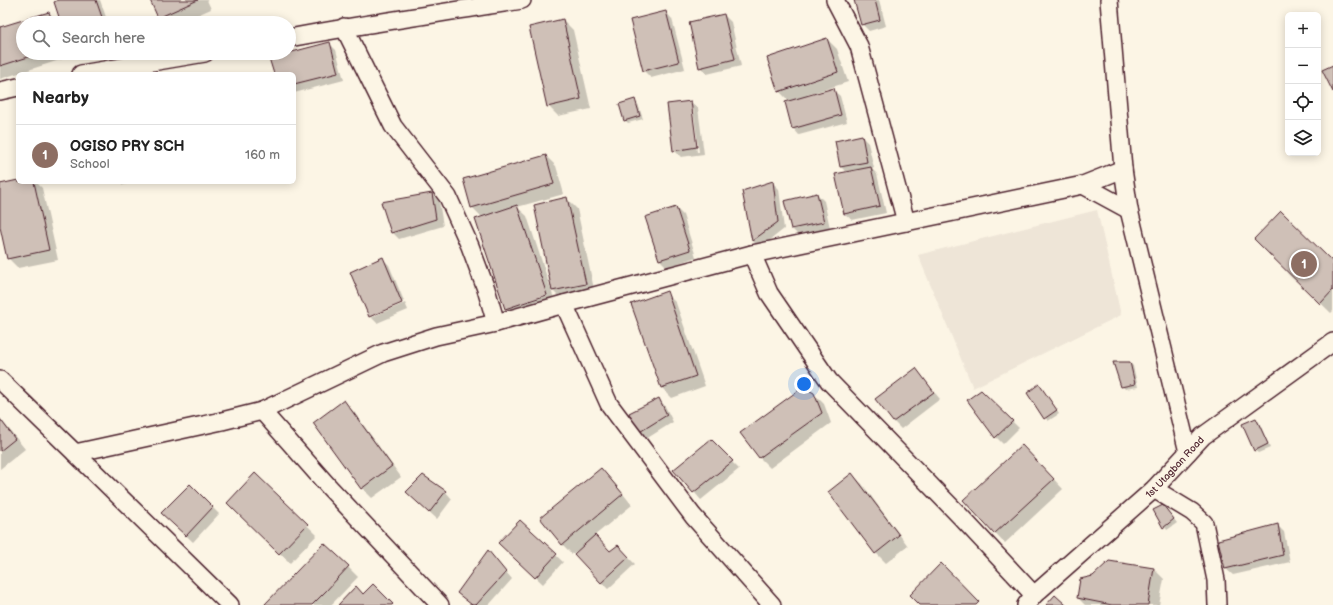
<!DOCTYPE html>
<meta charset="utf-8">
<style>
:root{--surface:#fff;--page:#f6f6f6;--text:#222;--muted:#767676;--line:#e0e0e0;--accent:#7c3aed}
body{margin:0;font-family:"Balsamiq Sans",sans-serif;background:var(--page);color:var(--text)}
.controls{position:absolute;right:12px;top:12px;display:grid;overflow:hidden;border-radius:6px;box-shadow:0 2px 10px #0003}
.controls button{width:36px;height:36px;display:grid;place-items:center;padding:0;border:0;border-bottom:1px solid var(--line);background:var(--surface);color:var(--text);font:20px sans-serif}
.you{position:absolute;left:804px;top:384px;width:14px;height:14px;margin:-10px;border:3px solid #fff;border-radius:50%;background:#1a73e8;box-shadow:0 0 0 6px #1a73e833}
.badge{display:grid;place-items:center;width:26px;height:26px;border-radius:50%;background:var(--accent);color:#fff;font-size:13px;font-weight:700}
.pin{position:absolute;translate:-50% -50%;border:2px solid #fff;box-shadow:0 1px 4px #0006}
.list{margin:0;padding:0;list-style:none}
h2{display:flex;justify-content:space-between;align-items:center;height:52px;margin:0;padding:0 16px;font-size:17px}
h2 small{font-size:13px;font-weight:400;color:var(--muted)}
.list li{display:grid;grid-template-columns:26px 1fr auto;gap:12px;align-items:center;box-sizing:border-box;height:60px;padding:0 16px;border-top:1px solid var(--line)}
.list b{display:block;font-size:15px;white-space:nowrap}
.list p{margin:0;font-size:13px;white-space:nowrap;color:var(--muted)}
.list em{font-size:13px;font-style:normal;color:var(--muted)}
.icon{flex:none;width:22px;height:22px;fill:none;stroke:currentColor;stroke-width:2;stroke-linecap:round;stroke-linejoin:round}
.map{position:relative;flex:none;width:1333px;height:605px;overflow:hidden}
.search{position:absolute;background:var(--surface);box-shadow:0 2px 10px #0003;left:16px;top:16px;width:280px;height:44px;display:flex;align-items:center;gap:10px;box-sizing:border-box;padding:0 14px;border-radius:22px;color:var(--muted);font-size:15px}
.panel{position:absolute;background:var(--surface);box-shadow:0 2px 10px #0003;left:16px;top:72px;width:280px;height:112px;border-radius:6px}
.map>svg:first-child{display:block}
.built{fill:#eee5d7}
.shadow{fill:#0003;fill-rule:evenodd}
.building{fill:#cfc0b7;stroke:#4a1f2b}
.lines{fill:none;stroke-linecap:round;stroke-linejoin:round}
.minor-casing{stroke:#4a1f2b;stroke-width:20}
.minor{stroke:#fcf5e5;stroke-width:17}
.labels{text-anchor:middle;stroke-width:3;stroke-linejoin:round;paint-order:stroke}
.street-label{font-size:10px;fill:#4a1f2b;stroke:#fcf5e5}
</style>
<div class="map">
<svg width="1333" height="605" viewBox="0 0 1333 605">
<rect width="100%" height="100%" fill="#fcf5e5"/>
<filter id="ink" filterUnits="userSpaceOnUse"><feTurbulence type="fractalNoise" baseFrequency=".025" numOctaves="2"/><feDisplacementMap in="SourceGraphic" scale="8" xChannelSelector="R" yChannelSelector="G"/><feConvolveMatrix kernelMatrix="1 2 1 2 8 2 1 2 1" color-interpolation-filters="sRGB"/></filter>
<g filter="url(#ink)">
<path class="built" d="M1097,210L1121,315L973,388L918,255Z"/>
<g class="shadow">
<path d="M61,0H100L108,23H62Z"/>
<path d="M151,0H207L211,9L179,23H164L159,18Z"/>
<path d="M855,0H879L886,26L869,31L862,24Z"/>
<path d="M666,12L672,19L685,69L651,78L644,71L631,21Z"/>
<path d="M49,13L59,23H23V53H68L69,57L0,79V28Z"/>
<path d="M724,15L731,22L741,66L707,74L700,67Z"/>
<path d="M563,20L573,30L591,109L558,116L548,106Z"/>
<path d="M827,39L837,49L848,82L807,95L808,97L833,90L840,96L847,122L799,135L793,128L790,102L779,91Z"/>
<path d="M329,43L336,50L344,80L294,93V74H275Z"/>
<path d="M634,101L638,104L643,119L628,123L625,120Z"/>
<path d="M691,102L698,108L704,154L681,157L674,150ZM691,108H693L699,152H697Z"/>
<path d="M861,136L868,143L874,168L872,169L877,174L886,213L852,220L845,214L847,173L841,167Z"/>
<path d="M546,156L556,166L564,194L517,207L527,216L556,305L516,318L506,308L483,218L472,207Z"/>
<path d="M18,181L36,182L42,188L58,260L18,268L8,258L0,222V185Z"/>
<path d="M121,182H133L123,185Z"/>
<path d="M772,182L779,189L784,229L760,248L753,241L743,192Z"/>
<path d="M432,194L439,201L443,226L399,239L392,232Z"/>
<path d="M817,194L824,201L830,228L799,236L792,229L786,202Z"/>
<path d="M567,199L577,209L595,294L563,301L553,291Z"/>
<path d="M676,208L683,215L696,257L667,267L660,260L647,218Z"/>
<path d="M1255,239L1333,263V311L1331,313Z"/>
<path d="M383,259L389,265L404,301L372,314V317L405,303L408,310L377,323L370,316Z"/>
<path d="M666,293L676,303L705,386L672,398L662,388L633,305Z"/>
<path d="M1130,363L1133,366L1138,387L1125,389L1122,386Z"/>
<path d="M915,369L940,399L901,429L894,422L877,399Z"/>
<path d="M1042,389L1059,414L1048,421L1028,394Z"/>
<path d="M981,391L1019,428L1003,444L996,437L969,400Z"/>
<path d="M814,394L824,404L831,423L770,468L760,458L742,433Z"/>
<path d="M659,399L665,406L673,422L646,439L639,432Z"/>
<path d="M344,402L354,412L401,477L372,498L362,488Z"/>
<path d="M0,418L25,449L0,469Z"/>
<path d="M1256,419L1259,422L1270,448L1258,453L1254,450Z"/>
<path d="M711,441L739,469L701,500L675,470Z"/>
<path d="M1032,456L1063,489L1005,543L964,500Z"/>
<path d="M601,469L611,479L632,505L594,536L610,552L624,553L635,564L608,589L601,582L578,550L572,554L562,544Z"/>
<path d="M852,474L862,484L908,546L886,563L876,553Z"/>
<path d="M256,475L317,535L290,563L228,503Z"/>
<path d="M423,476L446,492L452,499L437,519L414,498Z"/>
<path d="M190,485L219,514L193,542L163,513Z"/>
<path d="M1166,509L1177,523L1167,530L1154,510Z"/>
<path d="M520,521L563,562L543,584L507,550Z"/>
<path d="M1277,525L1284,532L1290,562L1233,575L1226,569Z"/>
<path d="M488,551L512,579L489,605H472L458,593Z"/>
<path d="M1110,562L1154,569L1164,579L1159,605H1085L1078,598L1081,580L1093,577Z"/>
<path d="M348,567L358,577L331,605H267Z"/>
</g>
<g class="building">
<path d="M58,0H96L104,23H61L54,2Z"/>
<path d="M150,0H198L158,18Z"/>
<path d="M854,0H875L880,20L861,25Z"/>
<path d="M666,11L679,62L643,71L630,20Z"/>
<path d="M49,12L53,23H23V53H41L0,66V27Z"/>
<path d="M724,14L735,59L699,68L689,22Z"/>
<path d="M563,19L581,99L547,107L529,27Z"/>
<path d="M827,38L838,72L778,92L767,58Z"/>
<path d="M330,42L338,73L294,84V74H274L269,58Z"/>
<path d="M1333,65V92L1322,70Z"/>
<path d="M834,88L841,115L792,129L785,102Z"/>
<path d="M635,99L640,116L624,121L619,104Z"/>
<path d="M691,101L697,147L673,151L667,104Z"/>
<path d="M862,135L867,162L840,167L835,141Z"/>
<path d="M546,155L554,184L471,208L463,179Z"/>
<path d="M871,167L880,206L844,214L835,174Z"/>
<path d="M18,180V182H34L49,250L7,259L0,227V184Z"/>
<path d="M773,181L778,222L752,241L742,191Z"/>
<path d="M432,193L436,219L391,233L381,202Z"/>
<path d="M817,193L824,222L791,229L784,201Z"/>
<path d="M567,197L586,284L552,291L534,205Z"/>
<path d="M517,205L547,295L505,309L475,219Z"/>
<path d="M676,207L690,250L659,260L645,217Z"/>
<path d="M1281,211L1333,262V290L1320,304L1254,239Z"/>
<path d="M383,257L402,303L369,317L350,272Z"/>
<path d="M667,291L696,376L661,388L631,304Z"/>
<path d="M1113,362H1130L1135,384L1121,387Z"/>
<path d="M916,368L934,392L893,422L875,399Z"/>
<path d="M1039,384L1057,410L1044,419L1027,393Z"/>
<path d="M803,387L814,393L822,413L759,458L740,433Z"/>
<path d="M981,390L1013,421L995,438L967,400Z"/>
<path d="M659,398L667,415L638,433L629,413Z"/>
<path d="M344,400L392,466L361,489L313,423Z"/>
<path d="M1256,418L1268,444L1254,451L1242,424Z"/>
<path d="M0,419L15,439L0,451Z"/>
<path d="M711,439L733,461L693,493L673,470Z"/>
<path d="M1022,445L1054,479L994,534L963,500Z"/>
<path d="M601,468L623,494L562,545L540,518Z"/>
<path d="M255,473L308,524L279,554L227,503Z"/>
<path d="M852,473L899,535L875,554L828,492Z"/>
<path d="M423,475L446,491L429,513L406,492Z"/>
<path d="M190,484L213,507L186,536L161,513Z"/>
<path d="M1163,505L1174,519L1163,528L1153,510Z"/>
<path d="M520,520L557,554L535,578L498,543Z"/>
<path d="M1278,524L1283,555L1225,569L1218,540Z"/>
<path d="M595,535L610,551L618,545L629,557L601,583L574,554Z"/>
<path d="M324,543L349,566L326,591L312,605H265V604Z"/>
<path d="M488,550L506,572L476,605H472L457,593Z"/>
<path d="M1109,561L1154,568L1148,605H1112L1077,598L1080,579L1093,576Z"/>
<path d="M941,563L979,602L976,605H920L910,595Z"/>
<path d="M373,584L393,604L392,605H338L356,586L363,594Z"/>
<path d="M1055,595L1066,605H1046Z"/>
</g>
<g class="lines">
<g class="minor-casing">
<g id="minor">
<path d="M835,0L859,46L906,222"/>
<path d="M1109,0L1123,169L1129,210L1188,452"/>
<path d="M344,27L393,126L448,197L470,246L486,289L496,323"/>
<path d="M289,38C366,23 444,13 522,0"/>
<path d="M81,74L205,53"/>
<path d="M0,91L18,87"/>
<path d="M1083,185L1129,210"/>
<path d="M752,254L769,293L829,381L961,517L1034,595"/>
<path d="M564,304L609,404L693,516L772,605"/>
<path d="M0,380L75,453L222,421L262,411L383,353L436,336L496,323L564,304L752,254L1083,185L1123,169"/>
<path d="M262,411L329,487L440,605"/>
<path d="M75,453L230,605"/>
<path d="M1154,489L1192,512L1204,523L1216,580L1217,605"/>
<path id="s1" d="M1026,605L1034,595L1154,489L1203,436L1333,342"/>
</g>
</g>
<use href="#minor" class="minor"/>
</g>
</g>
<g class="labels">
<g class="street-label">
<text dy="4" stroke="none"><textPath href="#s1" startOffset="203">1st Utagban Road</textPath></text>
</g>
</g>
</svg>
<div class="controls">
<button>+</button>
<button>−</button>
<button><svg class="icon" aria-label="locate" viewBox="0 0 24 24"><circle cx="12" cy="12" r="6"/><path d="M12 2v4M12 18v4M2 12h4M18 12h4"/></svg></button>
<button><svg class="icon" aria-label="layers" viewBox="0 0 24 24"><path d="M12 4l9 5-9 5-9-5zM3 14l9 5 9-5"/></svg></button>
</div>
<div class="you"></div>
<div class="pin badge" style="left:1304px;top:264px;background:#8d6e63">1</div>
<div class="search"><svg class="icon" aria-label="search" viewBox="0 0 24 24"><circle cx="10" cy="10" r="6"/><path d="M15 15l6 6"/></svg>Search here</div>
<section class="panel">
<h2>Nearby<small></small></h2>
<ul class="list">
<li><span class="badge" style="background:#8d6e63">1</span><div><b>OGISO PRY SCH</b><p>School</p></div><em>160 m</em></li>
</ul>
</section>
</div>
